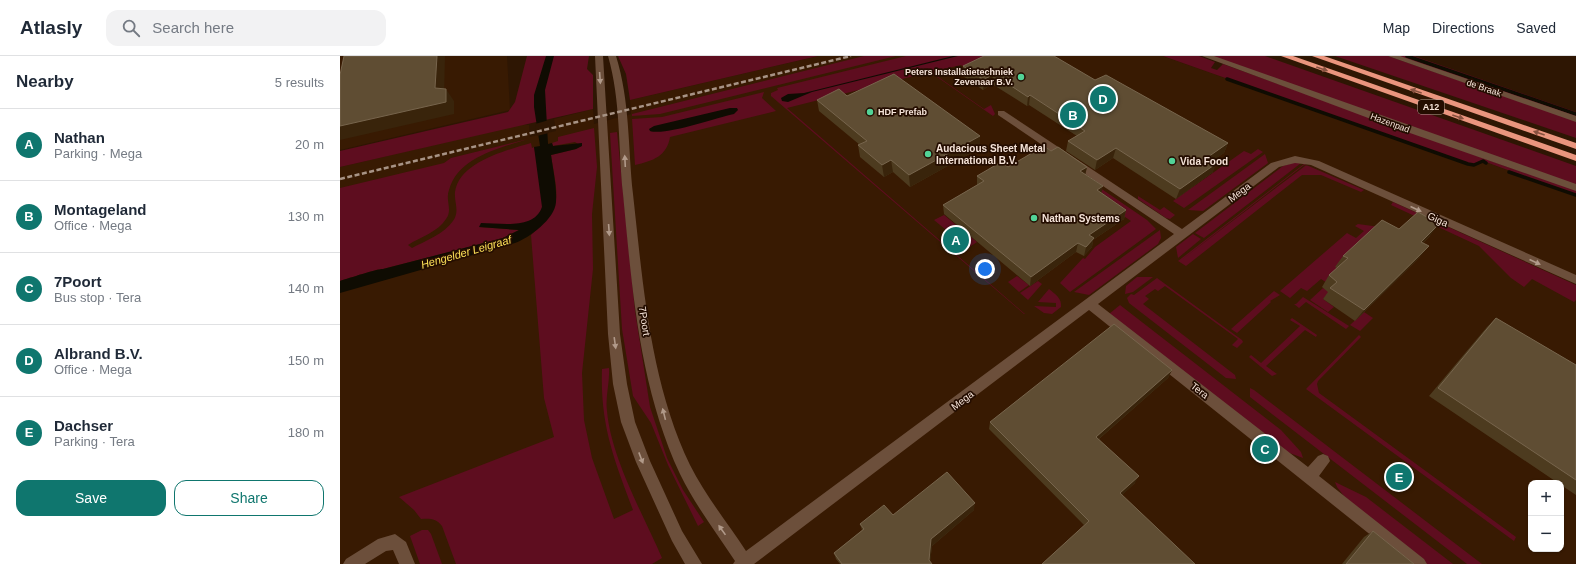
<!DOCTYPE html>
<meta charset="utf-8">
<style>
:root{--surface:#fff;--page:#f2f2f3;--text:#1f2937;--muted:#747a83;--line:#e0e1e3;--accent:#0f766e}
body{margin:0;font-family:Helvetica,sans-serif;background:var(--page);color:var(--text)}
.controls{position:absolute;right:12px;bottom:12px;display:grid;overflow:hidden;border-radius:8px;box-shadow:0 1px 3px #0004}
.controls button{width:36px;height:36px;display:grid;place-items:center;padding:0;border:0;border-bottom:1px solid var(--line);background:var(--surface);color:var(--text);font:20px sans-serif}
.you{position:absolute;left:645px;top:213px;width:14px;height:14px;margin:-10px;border:3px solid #fff;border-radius:50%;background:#1a73e8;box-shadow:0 0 0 6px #1a73e833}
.badge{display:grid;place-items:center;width:26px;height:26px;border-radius:50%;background:var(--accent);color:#fff;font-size:13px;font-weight:700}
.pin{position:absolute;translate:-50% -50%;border:2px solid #fff;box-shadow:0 1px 4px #0006}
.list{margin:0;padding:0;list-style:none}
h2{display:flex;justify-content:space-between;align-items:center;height:52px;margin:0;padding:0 16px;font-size:17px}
h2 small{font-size:13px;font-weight:400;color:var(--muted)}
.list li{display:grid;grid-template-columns:26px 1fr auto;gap:12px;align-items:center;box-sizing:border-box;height:72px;padding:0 16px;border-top:1px solid var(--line)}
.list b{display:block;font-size:15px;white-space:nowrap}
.list p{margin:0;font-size:13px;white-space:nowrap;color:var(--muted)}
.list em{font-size:13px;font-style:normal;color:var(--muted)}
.actions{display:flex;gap:8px;padding:12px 16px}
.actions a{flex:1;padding:9px 0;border:1px solid var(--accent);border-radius:12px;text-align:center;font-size:14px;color:var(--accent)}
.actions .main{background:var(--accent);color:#fff}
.icon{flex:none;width:22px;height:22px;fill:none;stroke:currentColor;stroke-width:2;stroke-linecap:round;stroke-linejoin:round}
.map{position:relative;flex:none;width:1236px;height:508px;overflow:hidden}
header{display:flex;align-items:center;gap:24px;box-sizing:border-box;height:56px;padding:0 20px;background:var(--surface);border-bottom:1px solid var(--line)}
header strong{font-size:19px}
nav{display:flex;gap:22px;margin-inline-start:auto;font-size:14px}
.search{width:280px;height:36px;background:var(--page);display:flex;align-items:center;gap:10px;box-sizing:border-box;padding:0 14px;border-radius:12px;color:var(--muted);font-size:15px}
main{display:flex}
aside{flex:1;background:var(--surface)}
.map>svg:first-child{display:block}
.built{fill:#381a02;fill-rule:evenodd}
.green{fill:#5e0d1f;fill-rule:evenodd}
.water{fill:#0f0c02}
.pier{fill:#2e1603}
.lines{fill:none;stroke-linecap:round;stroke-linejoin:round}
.stream{stroke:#0f0c02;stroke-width:3.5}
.minor{fill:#6c4f3b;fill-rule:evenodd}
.highway{fill:#ea957e;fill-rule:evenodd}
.rail{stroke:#a79385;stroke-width:2.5;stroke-dasharray:5 2.5;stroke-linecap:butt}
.wall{fill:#4d3b1f}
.shaded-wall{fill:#39240b}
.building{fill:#5f4d33;stroke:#77654d}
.oneway{fill:#87513f}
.oneway2{fill:#b19a8a}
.poi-dot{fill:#52d397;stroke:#240d00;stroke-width:1.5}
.labels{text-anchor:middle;stroke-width:3.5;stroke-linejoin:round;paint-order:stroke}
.far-poi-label{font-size:9px;font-weight:bold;fill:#f6e4d9;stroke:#240d00;text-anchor:end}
.far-street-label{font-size:9px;fill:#f6e4d9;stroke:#240d00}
.shield{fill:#240d00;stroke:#b7a498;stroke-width:1}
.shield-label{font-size:9px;font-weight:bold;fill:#f6e4d9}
.poi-label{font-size:10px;font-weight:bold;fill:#f6e4d9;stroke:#240d00;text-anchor:start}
.street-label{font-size:10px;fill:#f6e4d9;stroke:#240d00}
.water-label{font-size:11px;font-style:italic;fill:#fde157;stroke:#240d00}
</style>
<header>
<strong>Atlasly</strong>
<div class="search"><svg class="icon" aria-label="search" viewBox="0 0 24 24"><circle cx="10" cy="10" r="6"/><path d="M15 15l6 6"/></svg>Search here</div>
<nav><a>Map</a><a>Directions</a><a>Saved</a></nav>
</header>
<main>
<aside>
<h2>Nearby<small>5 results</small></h2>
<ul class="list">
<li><span class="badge">A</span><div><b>Nathan</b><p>Parking · Mega</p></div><em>20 m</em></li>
<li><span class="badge">B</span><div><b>Montageland</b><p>Office · Mega</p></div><em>130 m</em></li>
<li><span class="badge">C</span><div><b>7Poort</b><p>Bus stop · Tera</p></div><em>140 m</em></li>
<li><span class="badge">D</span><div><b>Albrand B.V.</b><p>Office · Mega</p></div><em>150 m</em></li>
<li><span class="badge">E</span><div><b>Dachser</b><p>Parking · Tera</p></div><em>180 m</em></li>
</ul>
<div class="actions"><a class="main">Save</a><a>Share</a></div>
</aside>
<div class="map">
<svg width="1236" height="508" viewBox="0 0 1236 508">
<rect width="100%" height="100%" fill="#2e1603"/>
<g class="built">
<path d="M0,0H167L170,54L0,94Z"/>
<path d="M478,0H823L1128,108L1134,109L1143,105L1236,139V508H0V111L178,69H189L190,81L216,75L214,63L253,53L254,68L291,58L290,44ZM1191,427H1221V493H1191Z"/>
</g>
<g class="green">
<path d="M187,0H249L247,13L253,19V53L0,111V95L168,56L175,46Z"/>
<path d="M278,0H478L290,44L286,18Z"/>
<path d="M524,0H556L320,58L292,60V58Z"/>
<path d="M566,0H654L627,13L621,9L600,14L594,18L644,53L651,49L655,58L653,60L590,16L447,52L685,258H684L431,40V37L438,34L437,32Z"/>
<path d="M823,0H859L875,6L871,12L877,14L883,8L1165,110L1236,133V139L1143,105L1134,109L1128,108Z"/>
<path d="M869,0H925L1236,110V130Z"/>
<path d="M995,0H1048L1236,65V82Z"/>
<path d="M1056,0H1074L1236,56V62Z"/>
<path d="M424,36L422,42L436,55L330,81C327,100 313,105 295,109L292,63L322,61Z"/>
<path d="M254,72L257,111L252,158L253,213L242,317L244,364L252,402L274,463L293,454C274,403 260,369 262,313L269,312C270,326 265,341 267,355C271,402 303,458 322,502L312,508H116L102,470C97,463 90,462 81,463L74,454L59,441L214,381L204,342L191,179C225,149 217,140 211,99L236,93L241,90L235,86L213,90L212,87L218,85V81Z"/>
<path d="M277,76L295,255L310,351L327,402L343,434L364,466L358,470L328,409L311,367L293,340L282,273L270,77Z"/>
<path d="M188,83C160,92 118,101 109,134C105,144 113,154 106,163C98,176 80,181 68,189L72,192C85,185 104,178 113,165C120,155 114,147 115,136C119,106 167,94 191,87L192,92L194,91C198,108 203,133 202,150C202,156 197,162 192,164C179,171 153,170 139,171L179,174L163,182L43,213C36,213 10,222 0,225V132L104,107L111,102Z"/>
<path d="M918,93L923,96L844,152L833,145L904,95L911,98Z"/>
<path d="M925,98L928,107L863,155L848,154Z"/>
<path d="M952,107H961L864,182L855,177L943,110Z"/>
<path d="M964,108L1024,134L1021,136L981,119H962L846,210L838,205ZM964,109L968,110H965L840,205Z"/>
<path d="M728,110L807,164L816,173L730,236L720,227L743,202L745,203L755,191L791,165L759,143Z"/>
<path d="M798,140L820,154L824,151L835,159L830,163L826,162L798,143Z"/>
<path d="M1053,146L1236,229V244L1234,246L1192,223L1184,231L1171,222L1139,190L1051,149Z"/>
<path d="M604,159L637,186L628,192L594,164Z"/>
<path d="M1018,168L1040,171L996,211L1008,219L995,232L981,223L967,235L961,232L950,242L940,235L1007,177L1016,182L1024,175L1015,170Z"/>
<path d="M820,174L821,182L818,188L749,239L734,236Z"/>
<path d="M853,178L861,183L838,202L836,191Z"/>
<path d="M677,220L689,229L679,236L668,226Z"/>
<path d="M797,221H813L793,236L785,238L786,230Z"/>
<path d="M817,222L902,284L903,286L897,292L892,289L898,283L825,230L818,235L815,233L805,240L809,243L803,248L895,319L896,323L886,322L789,247L787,242L791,238L794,239Z"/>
<path d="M698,225L702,228L688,244L680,237Z"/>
<path d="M983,232L990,236L983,243L994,251L988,256L970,244Z"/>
<path d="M709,233C715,238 722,242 721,251L712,258L704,257L694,250L716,251V247L698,246Z"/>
<path d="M934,235L940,239L930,245L931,246L897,277L891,273Z"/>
<path d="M963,241L1009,270L1006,273L966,246L959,252L954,248H956Z"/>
<path d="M780,249L941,374L961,396L963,402L947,396L769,258Z"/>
<path d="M1024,256L1033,262L1020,275L1010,269Z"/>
<path d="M952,262L977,279L976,281L965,274L926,310L937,318L932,320L909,301L911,299L921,307L960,270L950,264Z"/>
<path d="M1019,279L1021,281L978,325L977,328L979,337L1176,481L1174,485L966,333Z"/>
<path d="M910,332L914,334L1142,508H1127L910,341Z"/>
<path d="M995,426L1026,441L1113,508H1084L1004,440L997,431Z"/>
<path d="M82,474H88L91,478L102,508H80L70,480Z"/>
</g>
<g class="water">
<path d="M206,0H214L205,34L208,88L212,87L213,90L242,87V90L236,93L211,99C213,114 217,131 216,146C215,163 189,182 175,187L0,237V225C10,222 36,213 43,213L163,182L179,174L139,171L141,167C161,167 194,174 202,151L194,91L200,90L194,51V39Z"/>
<path d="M613,0H618L472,36L448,46L442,45L441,42L448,38L464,37Z"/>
<path d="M390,52H397L398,54L394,58C375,62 325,80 310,75L309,73L314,70Z"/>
</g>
<path class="pier" d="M209,64V77L197,80L195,68Z"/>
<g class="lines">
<g class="stream">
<path d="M1067,0L1236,58"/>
<path d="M887,23L1128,108L1134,109L1143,105L1146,107"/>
<path d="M1169,116L1236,139"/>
</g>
<g class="minor">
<path d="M255,0H263L280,278L287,328L295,366L310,405L342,475L362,508H345L332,485L296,406L281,366L273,328L268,278Z"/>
<path d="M268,0H276C290,45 288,91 293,138C303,228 310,326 350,409C365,439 387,466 406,495L834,178L658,59V55H664L842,173L931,107L955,100L979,105L1236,219V228L971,109L955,107L939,111L758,248L968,411L978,400L983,398L988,400L990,405L979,420L1084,503L1087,508H1067L749,254L414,508H393L395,505C376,476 355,449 340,418C299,330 292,232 283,138C278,91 281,45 268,0Z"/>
<path d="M862,0H874L1236,128V135L1047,69Z"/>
<path d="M1048,0H1060L1236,60V66Z"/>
<path d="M55,478L66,486L75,508H59L53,494L46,495L25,508H3L6,503L38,483Z"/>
</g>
<g class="highway">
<path d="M941,0H953L1236,99V105Z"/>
<path d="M972,0H984L1236,87V93Z"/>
</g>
<path class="rail" d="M0,123L511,0"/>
</g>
<g class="wall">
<path d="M623,10L755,24L888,87L884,97L873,104V116L836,143L773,102L755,114L726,95L728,85L737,80L689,49L687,50L652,28L643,34L623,20Z"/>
<path d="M477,44L640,92L570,131L553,116L544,121L520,101L518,89H520L479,55Z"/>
<path d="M711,95L747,111L745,118L761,136L786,154L784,163L753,184L752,191L744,200L736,196L690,230L604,158L603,149L637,129V120L668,111Z"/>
<path d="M1059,173L1090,180L1083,187L1080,201L1015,265L983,243L988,236L982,231L989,219L997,212L995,211L1003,200Z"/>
<path d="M1156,262L1236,309V439L1221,429V427H1218L1089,340L1147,271Z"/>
<path d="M832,314L828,322L759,383L795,427L782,439L744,469L649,373L650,366Z"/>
<path d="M634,454L592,490L590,506L592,508H500L496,503L494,497L522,474L520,468L553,459Z"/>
<path d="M1033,475L1074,508H1002L1024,481Z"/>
</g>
<g class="shaded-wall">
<path d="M97,0H105L104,43L95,32Z"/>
<path d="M653,18L652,28L643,34L644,24Z"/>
<path d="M106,33L114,45V58L0,84V70Z"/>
<path d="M690,39L689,49L687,50L688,41Z"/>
<path d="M640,80V92L570,131L569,119Z"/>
<path d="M888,87L884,97L864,111L868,101Z"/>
<path d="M776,92L773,102L755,114L757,104Z"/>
<path d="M551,104L553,116L544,121L542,109Z"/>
<path d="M877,107L873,116L836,143L840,133Z"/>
<path d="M747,111L745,120L740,115Z"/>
<path d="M763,130L761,139L757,134Z"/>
<path d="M786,154L784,163L753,184L752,191L744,200L746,191L749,179Z"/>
<path d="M1099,168L1090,180L1072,197L1081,186Z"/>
<path d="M738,187L736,196L690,230L691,221Z"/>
<path d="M1089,190L1080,201L1015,265L1024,254Z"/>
<path d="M832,314L828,322L753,388L756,381Z"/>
<path d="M799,420L795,427L777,444L780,437Z"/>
<path d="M635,447L634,454L592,490L590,508L589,504L591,483Z"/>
</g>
<g class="building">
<path d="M4,0H97L95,32L106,33V46L0,70V19Z"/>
<path d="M644,0H714L755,24L766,19L888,87L868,101L877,107L840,133L776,92L757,104L728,85L745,75L690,39L688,41L653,18L644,24L623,10Z"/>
<path d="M554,18L640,80L569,119L551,104L542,109L518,89L527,85L477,44L499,33L507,40Z"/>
<path d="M704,90L711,95L718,91L747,111L740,115L763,130L757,134L786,154L749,179L754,182L746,191L738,187L691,221L603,149L644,125L637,120L661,106L668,111Z"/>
<path d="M1078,156L1099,168L1081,186L1089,190L1024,254L990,232L997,226L989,219L1008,202L1003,200L1042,164L1059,173Z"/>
<path d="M1156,262L1236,309V424L1098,332Z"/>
<path d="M774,268L832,314L756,381L799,420L780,437L855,508H702L749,465L650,366Z"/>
<path d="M607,416L635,447L591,483L589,504L592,508H502L494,497L524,473L520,468L544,449L553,459Z"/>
<path d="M1033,475L1074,508H1006Z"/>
</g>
<defs><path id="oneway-solid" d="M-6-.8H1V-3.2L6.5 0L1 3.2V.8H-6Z"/></defs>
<g class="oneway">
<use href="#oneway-solid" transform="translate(982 13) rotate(19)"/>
<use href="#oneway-solid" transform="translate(1076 35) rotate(-161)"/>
<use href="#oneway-solid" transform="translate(1118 61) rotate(19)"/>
<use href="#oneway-solid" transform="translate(1199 77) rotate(-161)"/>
</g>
<g class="oneway2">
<use href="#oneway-solid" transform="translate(260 22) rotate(86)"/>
<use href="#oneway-solid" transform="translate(285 105) rotate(-93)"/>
<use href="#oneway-solid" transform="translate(1076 153) rotate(24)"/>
<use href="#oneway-solid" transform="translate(269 174) rotate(86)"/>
<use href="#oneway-solid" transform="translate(1195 206) rotate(24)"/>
<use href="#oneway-solid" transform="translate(275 287) rotate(82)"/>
<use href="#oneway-solid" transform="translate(324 358) rotate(-104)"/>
<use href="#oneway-solid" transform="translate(301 402) rotate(69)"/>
<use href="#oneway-solid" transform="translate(382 474) rotate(-125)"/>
</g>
<g class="poi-dot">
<circle cx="681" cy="21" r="4"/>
<circle cx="530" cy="56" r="4"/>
<circle cx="588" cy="98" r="4"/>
<circle cx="832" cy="105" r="4"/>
<circle cx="694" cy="162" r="4"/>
</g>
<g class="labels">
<g class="far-poi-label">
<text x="673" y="19">Peters Installatietechniek<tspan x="673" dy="10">Zevenaar B.V.</tspan></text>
<text x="538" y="59" text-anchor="start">HDF Prefab</text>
</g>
<g class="far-street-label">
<text transform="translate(1144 32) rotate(19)" y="3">de Braak</text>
<text transform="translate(1050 67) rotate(20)" y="3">Hazenpad</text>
</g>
<rect class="shield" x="1078" y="44" width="26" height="14" rx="3"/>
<g class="shield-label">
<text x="1091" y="54">A12</text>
</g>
<g class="poi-label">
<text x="596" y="96">Audacious Sheet Metal<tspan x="596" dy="12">International B.V.</tspan></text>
<text x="840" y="109">Vida Food</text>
<text x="702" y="166">Nathan Systems</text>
</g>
<g class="street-label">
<text transform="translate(899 136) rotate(-37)" y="4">Mega</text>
<text transform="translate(1098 163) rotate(24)" y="4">Giga</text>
<text transform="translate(305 265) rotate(81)" y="4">7Poort</text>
<text transform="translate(860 334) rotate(38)" y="4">Tera</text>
<text transform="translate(622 344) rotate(-37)" y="4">Mega</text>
</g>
<g class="water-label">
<text transform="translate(126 196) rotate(-16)" y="4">Hengelder Leigraaf</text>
</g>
</g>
</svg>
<div class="controls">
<button>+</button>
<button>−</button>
</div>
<div class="you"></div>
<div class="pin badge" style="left:616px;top:184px">A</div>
<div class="pin badge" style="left:733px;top:59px">B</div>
<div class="pin badge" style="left:925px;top:393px">C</div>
<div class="pin badge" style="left:763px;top:43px">D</div>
<div class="pin badge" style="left:1059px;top:421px">E</div>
</div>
</main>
